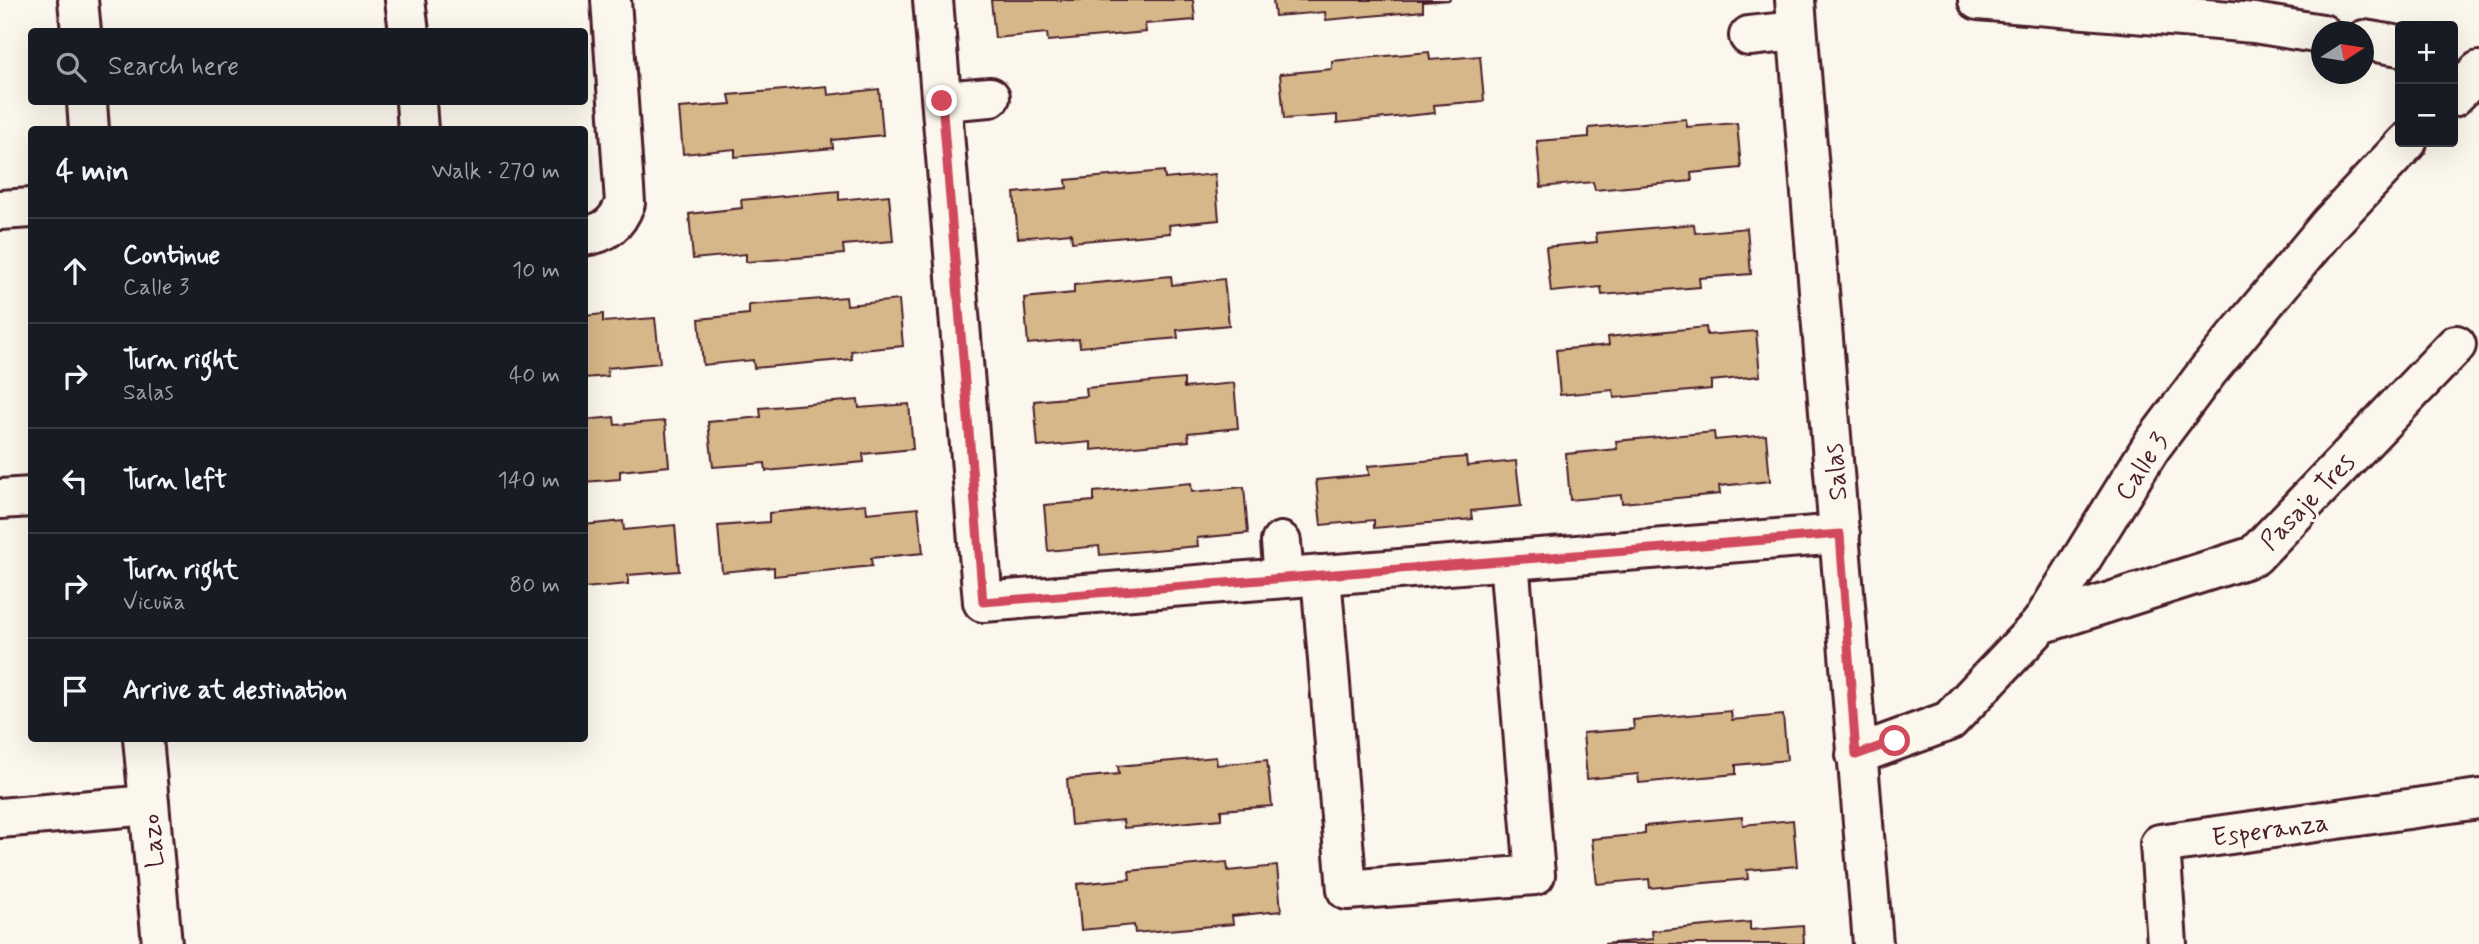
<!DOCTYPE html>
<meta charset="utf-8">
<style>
:root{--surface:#171b24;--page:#20242c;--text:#f1f3f6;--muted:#9ea1a6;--line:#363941}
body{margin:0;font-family:Mynerve,sans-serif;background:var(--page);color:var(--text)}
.controls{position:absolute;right:21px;top:21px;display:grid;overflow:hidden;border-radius:7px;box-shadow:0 7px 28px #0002}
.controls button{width:63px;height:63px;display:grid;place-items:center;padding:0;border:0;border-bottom:2px solid var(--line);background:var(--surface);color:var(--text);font:35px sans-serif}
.compass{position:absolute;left:2311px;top:21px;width:63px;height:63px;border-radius:50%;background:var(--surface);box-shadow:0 7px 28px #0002;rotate:78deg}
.stop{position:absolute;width:21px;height:21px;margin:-16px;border:5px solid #d1495b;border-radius:50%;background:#fff}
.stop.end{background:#d1495b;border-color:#fff;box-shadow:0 2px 7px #0008}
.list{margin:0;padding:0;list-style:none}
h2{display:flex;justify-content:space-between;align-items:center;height:91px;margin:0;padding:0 28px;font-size:30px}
h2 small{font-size:23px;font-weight:400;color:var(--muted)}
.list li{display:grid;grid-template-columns:46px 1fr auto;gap:21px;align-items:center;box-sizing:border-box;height:105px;padding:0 28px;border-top:2px solid var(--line)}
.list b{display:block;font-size:26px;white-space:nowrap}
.list p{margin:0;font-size:23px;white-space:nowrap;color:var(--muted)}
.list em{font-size:23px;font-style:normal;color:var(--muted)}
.icon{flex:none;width:38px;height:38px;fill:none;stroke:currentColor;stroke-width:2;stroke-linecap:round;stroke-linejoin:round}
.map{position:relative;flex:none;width:2479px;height:944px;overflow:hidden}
.search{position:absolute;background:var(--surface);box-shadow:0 7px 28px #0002;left:28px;top:28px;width:560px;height:77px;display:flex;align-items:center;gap:18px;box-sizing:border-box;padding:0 24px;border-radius:7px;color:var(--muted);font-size:26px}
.panel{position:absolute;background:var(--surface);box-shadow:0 7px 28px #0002;left:28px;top:126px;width:560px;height:616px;border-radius:7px}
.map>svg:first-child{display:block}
.building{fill:#d5b789;stroke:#4a1f2b;stroke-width:2}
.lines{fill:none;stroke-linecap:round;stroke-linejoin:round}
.minor-casing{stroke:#4a1f2b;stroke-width:44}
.minor{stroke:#fbf7ec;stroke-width:38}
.route{stroke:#d1495b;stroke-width:9}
.labels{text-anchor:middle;stroke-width:6;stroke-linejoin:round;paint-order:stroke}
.street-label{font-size:26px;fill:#4a1f2b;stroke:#fbf7ec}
</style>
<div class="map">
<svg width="2479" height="944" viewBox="0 0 2479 944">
<rect width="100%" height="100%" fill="#fbf7ec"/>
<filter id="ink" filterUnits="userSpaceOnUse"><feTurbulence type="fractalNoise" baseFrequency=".0143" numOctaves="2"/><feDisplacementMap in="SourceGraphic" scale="14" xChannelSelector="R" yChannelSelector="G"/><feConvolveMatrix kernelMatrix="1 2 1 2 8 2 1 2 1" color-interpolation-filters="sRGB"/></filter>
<g filter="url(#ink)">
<g class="building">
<path d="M991,0H1193L1195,20L1145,24L1146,32L1048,41L1047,33L995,38Z"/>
<path d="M1273,0H1451L1423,2V11L1326,20L1325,12L1275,16Z"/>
<path d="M1429,52L1430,60L1480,56L1484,101L1434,105L1435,113L1337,123V115L1284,119L1280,74L1332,69V61Z"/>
<path d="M827,86L828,95L879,89L883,135L832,140L833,148L735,157V149L683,154L679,108L731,104L729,95Z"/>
<path d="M1686,119L1687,127L1737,123L1741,168L1691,173L1692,181L1595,190L1593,182L1541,187L1537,141L1589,137V128Z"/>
<path d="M1164,171L1165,179L1215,174L1219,220L1169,225L1170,233L1072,242L1071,233L1018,238L1014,193L1067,188L1066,180Z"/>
<path d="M839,191V200L889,195L893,241L843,245L844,254L746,262V254L693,259L689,214L742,208L741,200Z"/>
<path d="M1694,224L1695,233L1747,228L1751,274L1699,278L1700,287L1602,295L1601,287L1551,292L1546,247L1597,242L1596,233Z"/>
<path d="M1171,276L1172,285L1224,279L1229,325L1177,330L1178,338L1080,347L1079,339L1028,344L1024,298L1074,293V285Z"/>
<path d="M846,297L847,305L899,300L903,346L851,351L852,359L754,368L753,360L703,365L699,319L749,314V305Z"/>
<path d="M603,314V322L655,318L660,363L607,368L608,376L584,378V316Z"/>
<path d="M1706,327L1707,335L1756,331L1760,376L1711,381V389L1614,398L1613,390L1560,395L1556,350L1609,345L1608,337Z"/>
<path d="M1184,379V388L1234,383L1238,428L1188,433L1189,441L1091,450V442L1038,447L1034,401L1087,396L1086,388Z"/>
<path d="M858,400L859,408L909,404L913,449L863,454L864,462L766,471L765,463L713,467L708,422L761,417L760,408Z"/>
<path d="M614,417L615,425L665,421L669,466L620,471V479L584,482V420Z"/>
<path d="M1714,432L1715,440L1766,435L1770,481L1719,486L1720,494L1622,503L1621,495L1570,500L1566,454L1617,449L1616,441Z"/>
<path d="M1466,457L1467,466L1516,461L1521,506L1471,511L1472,519L1374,528V520L1321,525L1316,480L1369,475L1368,466Z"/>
<path d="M1191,483L1192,492L1244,487L1248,533L1197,538L1198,546L1100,555L1099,546L1048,551L1044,505L1094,501V492Z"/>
<path d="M866,504L867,513L918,508L923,553L871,558L872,566L774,576V567L722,572L718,526L769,522V513Z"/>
<path d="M623,521L624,530L675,525L679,571L628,575V584L584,588V525Z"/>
<path d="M1731,711L1732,720L1783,715L1787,760L1736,765V774L1639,783L1638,774L1587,779L1583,733L1634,729L1633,720Z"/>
<path d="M1216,757L1217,765L1267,760L1272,806L1221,810V819L1124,828L1123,820L1071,825L1067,779L1119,774L1118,766Z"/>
<path d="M1742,817L1743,825L1793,820L1797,866L1747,870L1748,879L1650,888L1649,879L1597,884L1592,839L1645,834V826Z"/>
<path d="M1227,862L1228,871L1277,866L1281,911L1232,916L1233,924L1135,933L1134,925L1081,930L1077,884L1130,879L1129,871Z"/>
<path d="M1750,922V930L1803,926L1804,944H1604L1653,939L1652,931Z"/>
</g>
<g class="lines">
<g class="minor-casing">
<g id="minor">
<path d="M78,0L81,32"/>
<path d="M405,0L409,32"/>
<path d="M933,0L983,602L1840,534"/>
<path d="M1795,0L1873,944"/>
<path d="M1978,0L2254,23L2322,34"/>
<path d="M1749,36L1797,31"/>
<path d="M2364,40L2400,46"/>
<path d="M2453,97L2479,71"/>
<path d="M942,101L990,97"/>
<path d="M87,102L89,130"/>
<path d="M416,102L418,130"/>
<path d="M0,210L32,208"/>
<path d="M584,236C606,233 617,224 625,203L611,0"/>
<path d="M0,499L32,497"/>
<path d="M1281,542L1284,578"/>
<path d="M1321,575L1347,890L1535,875L1509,560"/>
<path d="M2041,624L2254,556L2456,345"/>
<path d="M143,738L162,944"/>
<path d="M1856,755L1949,721L2041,624L2151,447L2208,371L2330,224L2407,142"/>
<path d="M0,818L149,805"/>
<path d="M2167,944L2160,844L2479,799"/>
</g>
</g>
<use href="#minor" class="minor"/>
</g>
</g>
<g class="lines" filter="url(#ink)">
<path class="route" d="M942,101L983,602L1840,534L1856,755L1895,741"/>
</g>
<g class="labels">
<g class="street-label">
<text transform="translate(2141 466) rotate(-57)" y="9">Calle 3</text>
<text transform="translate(1835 472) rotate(-95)" y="9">Salas</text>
<text transform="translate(2307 501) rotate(-46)" y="9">Pasaje Tres</text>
<text transform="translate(2270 829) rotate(-8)" y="9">Esperanza</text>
<text transform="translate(152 841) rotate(-95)" y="9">Lazo</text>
</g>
</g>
</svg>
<div class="controls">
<button>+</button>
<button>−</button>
</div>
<svg class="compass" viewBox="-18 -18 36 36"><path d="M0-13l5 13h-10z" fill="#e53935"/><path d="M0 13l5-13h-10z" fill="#9ea1a6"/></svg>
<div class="stop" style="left:1895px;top:741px"></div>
<div class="stop end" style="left:942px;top:101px"></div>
<div class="search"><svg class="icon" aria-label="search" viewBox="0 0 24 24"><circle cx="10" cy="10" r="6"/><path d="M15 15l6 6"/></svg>Search here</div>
<section class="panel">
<h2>4 min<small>Walk · 270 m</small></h2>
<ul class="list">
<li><svg class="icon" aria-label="ahead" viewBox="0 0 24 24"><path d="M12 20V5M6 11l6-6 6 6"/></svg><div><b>Continue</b><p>Calle 3</p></div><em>10 m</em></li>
<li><svg class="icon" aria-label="right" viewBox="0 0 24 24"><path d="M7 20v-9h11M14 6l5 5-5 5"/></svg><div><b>Turn right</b><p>Salas</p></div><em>40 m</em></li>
<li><svg class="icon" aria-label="left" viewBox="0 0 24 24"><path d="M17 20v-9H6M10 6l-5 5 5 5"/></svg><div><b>Turn left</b></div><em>140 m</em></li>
<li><svg class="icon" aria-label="right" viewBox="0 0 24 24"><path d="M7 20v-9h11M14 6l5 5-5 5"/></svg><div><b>Turn right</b><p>Vicuña</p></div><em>80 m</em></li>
<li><svg class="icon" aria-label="arrive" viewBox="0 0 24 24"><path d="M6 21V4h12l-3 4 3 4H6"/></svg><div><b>Arrive at destination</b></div></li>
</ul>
</section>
</div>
